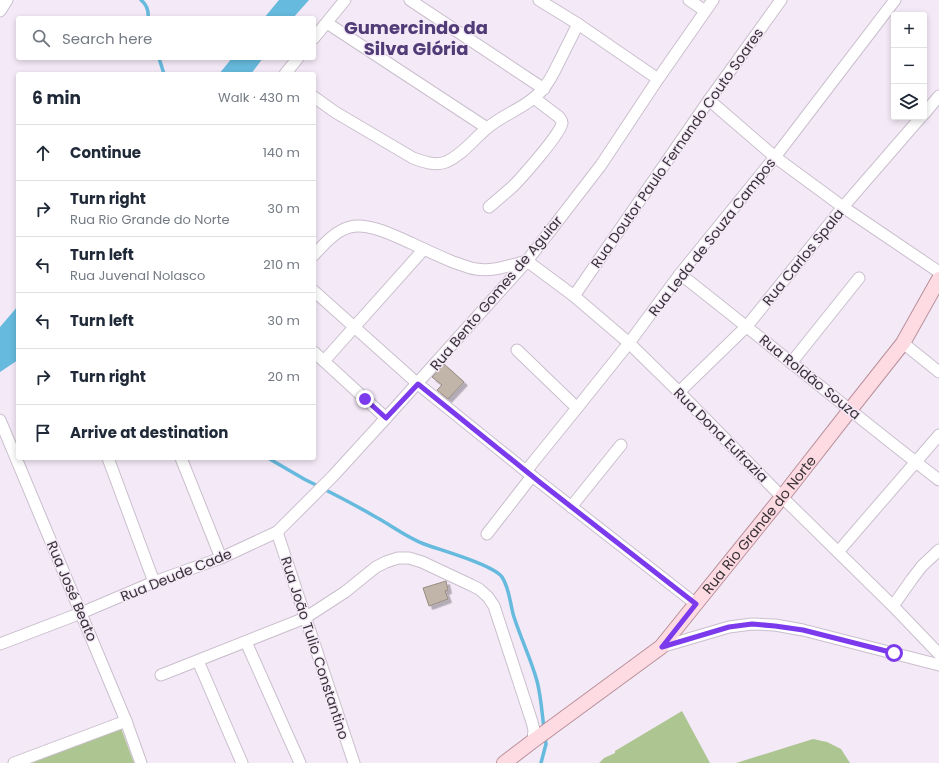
<!DOCTYPE html>
<meta charset="utf-8">
<style>
:root{--surface:#fff;--page:#f6f6f7;--text:#1f2937;--muted:#747a83;--line:#e0e1e3}
body{margin:0;font-family:Poppins,sans-serif;background:var(--page);color:var(--text)}
.controls{position:absolute;right:12px;top:12px;display:grid;overflow:hidden;border-radius:4px;box-shadow:0 2px 6px #0003}
.controls button{width:36px;height:36px;display:grid;place-items:center;padding:0;border:0;border-bottom:1px solid var(--line);background:var(--surface);color:var(--text);font:20px sans-serif}
.stop{position:absolute;width:12px;height:12px;margin:-9px;border:3px solid #7c3aed;border-radius:50%;background:#fff}
.stop.end{background:#7c3aed;border-color:#fff;box-shadow:0 1px 4px #0008}
.list{margin:0;padding:0;list-style:none}
h2{display:flex;justify-content:space-between;align-items:center;height:52px;margin:0;padding:0 16px;font-size:17px}
h2 small{font-size:13px;font-weight:400;color:var(--muted)}
.list li{display:grid;grid-template-columns:26px 1fr auto;gap:12px;align-items:center;box-sizing:border-box;height:56px;padding:0 16px;border-top:1px solid var(--line)}
.list b{display:block;font-size:15px;white-space:nowrap}
.list p{margin:0;font-size:13px;white-space:nowrap;color:var(--muted)}
.list em{font-size:13px;font-style:normal;color:var(--muted)}
.icon{flex:none;width:22px;height:22px;fill:none;stroke:currentColor;stroke-width:2;stroke-linecap:round;stroke-linejoin:round}
.map{position:relative;flex:none;width:939px;height:763px;overflow:hidden}
.search{position:absolute;background:var(--surface);box-shadow:0 2px 6px #0003;left:16px;top:16px;width:300px;height:44px;display:flex;align-items:center;gap:10px;box-sizing:border-box;padding:0 14px;border-radius:4px;color:var(--muted);font-size:15px}
.panel{position:absolute;background:var(--surface);box-shadow:0 2px 6px #0003;left:16px;top:72px;width:300px;height:388px;border-radius:4px}
.map>svg:first-child{display:block}
.green{fill:#adc591}
.water{fill:#66badd}
.lines{fill:none;stroke-linecap:round;stroke-linejoin:round}
.stream{stroke:#66badd;stroke-width:3.5}
.building{fill:#c1b4a8;stroke:#988c81;filter:url(#shadow)}
.minor-casing{stroke:#cabfcd;stroke-width:13}
.major-casing{stroke:#b8909a;stroke-width:16}
.minor{stroke:#fff;stroke-width:11}
.major{stroke:#fedbe3;stroke-width:14}
.route{stroke:#7c3aed;stroke-width:5}
.labels{text-anchor:middle;stroke-width:3;stroke-linejoin:round;paint-order:stroke}
.street-label{font-size:14px;fill:#363237;stroke:#f4e9f7}
.district-label{font-size:18px;font-weight:bold;fill:#513b77;stroke:#f4e9f7}
</style>
<div class="map">
<svg width="939" height="763" viewBox="0 0 939 763">
<defs>
<filter id="shadow"><feDropShadow dx="3.5" dy="3.5" stdDeviation="0" flood-color="#0004"/></filter>
</defs>
<rect width="100%" height="100%" fill="#f4e9f7"/>
<g class="green">
<path d="M682,711L710,763H599L604,758L615,753V751Z"/>
<path d="M121,728L134,763H27Z"/>
<path d="M813,739L827,742L841,749L850,763H736Z"/>
</g>
<g class="water">
<path d="M279,0H309L293,18H264Z"/>
<path d="M232,58H263L251,74H219Z"/>
<path d="M18,306V360L0,372V327Z"/>
</g>
<g class="lines">
<g class="stream">
<path d="M141,0C147,5 149,10 148,18"/>
<path d="M159,58L164,74"/>
<path d="M268,458C280,465 292,472 304,479C328,491 352,503 374,516C391,525 406,537 424,544C440,550 494,565 502,577C510,589 510,605 514,617C521,639 531,659 537,681C541,696 542,713 544,729"/>
<path d="M541,763L546,744L545,737"/>
</g>
</g>
<g class="building">
<path d="M444,364L464,382L448,399L437,390L442,385L432,377Z"/>
<path d="M446,581L448,590L445,591L448,599L429,606L423,588Z"/>
</g>
<g class="lines">
<g class="minor-casing">
<g id="minor">
<path d="M410,0L544,89"/>
<path d="M539,0L578,24L658,79"/>
<path d="M689,0L705,11"/>
<path d="M0,11L7,0"/>
<path d="M327,23L487,128"/>
<path d="M314,38L345,0"/>
<path d="M285,74L298,58"/>
<path d="M314,97L335,112L413,158C424,162 435,166 446,162C462,155 473,140 486,129C503,114 528,107 543,89C550,81 555,70 560,60C566,48 572,36 578,24"/>
<path d="M709,100L775,157L843,207L939,272"/>
<path d="M924,114L939,96"/>
<path d="M489,207C496,201 503,195 510,189C519,181 563,131 562,123C562,120 560,119 559,117L534,98"/>
<path d="M314,255C324,244 335,231 350,227C368,222 395,236 411,243C425,250 439,256 453,262C460,264 468,268 476,269C494,272 510,265 527,261L574,296L629,343L679,392L782,497L893,606L939,654"/>
<path d="M680,274C767,342 852,413 939,480"/>
<path d="M314,291L418,384L532,476L696,604"/>
<path d="M574,296L709,100L781,0"/>
<path d="M903,343L939,372"/>
<path d="M517,350L577,408"/>
<path d="M314,352L386,418"/>
<path d="M324,361L424,249"/>
<path d="M791,363L859,278"/>
<path d="M679,392L747,326L843,207L921,117"/>
<path d="M0,420L126,721L141,763"/>
<path d="M108,458L154,582"/>
<path d="M181,458L221,558"/>
<path d="M526,471L577,408L629,343L680,274L775,157L895,0"/>
<path d="M571,507L621,445"/>
<path d="M277,532L354,763"/>
<path d="M487,534L532,476"/>
<path d="M838,552L939,435"/>
<path d="M893,606L912,579L922,566L939,550"/>
<path d="M246,642L300,763"/>
<path d="M0,644L81,613L154,582L221,558L277,532L333,476L386,418L527,261L601,165L658,79L713,0"/>
<path d="M661,647L729,627L752,624L775,625L803,630L939,665"/>
<path d="M198,661L242,763"/>
<path d="M161,675L305,618L345,592L376,567L386,562L398,558H409L422,562L471,585L479,589L488,597L494,606L532,722L534,730L533,741"/>
<path d="M14,763L126,721"/>
</g>
</g>
<g class="major-casing">
<g id="major">
<path id="s1" d="M504,763L533,741L661,647L782,497L850,410L903,343L939,279"/>
</g>
</g>
<use href="#minor" class="minor"/>
<use href="#major" class="major"/>
</g>
<g class="lines">
<path class="route" d="M365,399L386,418L418,384L542,484L696,604L662,647L729,627L752,624L775,626L803,630L894,653"/>
</g>
<g class="labels">
<g class="street-label">
<text transform="translate(677 148) rotate(-55)" y="5">Rua Doutor Paulo Fernando Couto Soares</text>
<text transform="translate(712 237) rotate(-52)" y="5">Rua Leda de Souza Campos</text>
<text transform="translate(803 257) rotate(-51)" y="5">Rua Carlos Spala</text>
<text transform="translate(496 293) rotate(-50)" y="5">Rua Bento Gomes de Aguiar</text>
<text transform="translate(810 377) rotate(39)" y="5">Rua Roldão Souza</text>
<text transform="translate(721 435) rotate(45)" y="5">Rua Dona Eufrazia</text>
<text dy="5" stroke="none"><textPath href="#s1" startOffset="352">Rua Rio Grande do Norte</textPath></text>
<text transform="translate(176 575) rotate(-22)" y="5">Rua Deude Cade</text>
<text transform="translate(72 591) rotate(67)" y="5">Rua José Beato</text>
<text transform="translate(315 648) rotate(72)" y="5">Rua João Tulio Constantino</text>
</g>
<g class="district-label">
<text x="416" y="34">Gumercindo da<tspan x="416" dy="21">Silva Glória</tspan></text>
</g>
</g>
</svg>
<div class="controls">
<button>+</button>
<button>−</button>
<button><svg class="icon" aria-label="layers" viewBox="0 0 24 24"><path d="M12 4l9 5-9 5-9-5zM3 14l9 5 9-5"/></svg></button>
</div>
<div class="stop" style="left:894px;top:653px"></div>
<div class="stop end" style="left:365px;top:399px"></div>
<div class="search"><svg class="icon" aria-label="search" viewBox="0 0 24 24"><circle cx="10" cy="10" r="6"/><path d="M15 15l6 6"/></svg>Search here</div>
<section class="panel">
<h2>6 min<small>Walk · 430 m</small></h2>
<ul class="list">
<li><svg class="icon" aria-label="ahead" viewBox="0 0 24 24"><path d="M12 20V5M6 11l6-6 6 6"/></svg><div><b>Continue</b></div><em>140 m</em></li>
<li><svg class="icon" aria-label="right" viewBox="0 0 24 24"><path d="M7 20v-9h11M14 6l5 5-5 5"/></svg><div><b>Turn right</b><p>Rua Rio Grande do Norte</p></div><em>30 m</em></li>
<li><svg class="icon" aria-label="left" viewBox="0 0 24 24"><path d="M17 20v-9H6M10 6l-5 5 5 5"/></svg><div><b>Turn left</b><p>Rua Juvenal Nolasco</p></div><em>210 m</em></li>
<li><svg class="icon" aria-label="left" viewBox="0 0 24 24"><path d="M17 20v-9H6M10 6l-5 5 5 5"/></svg><div><b>Turn left</b></div><em>30 m</em></li>
<li><svg class="icon" aria-label="right" viewBox="0 0 24 24"><path d="M7 20v-9h11M14 6l5 5-5 5"/></svg><div><b>Turn right</b></div><em>20 m</em></li>
<li><svg class="icon" aria-label="arrive" viewBox="0 0 24 24"><path d="M6 21V4h12l-3 4 3 4H6"/></svg><div><b>Arrive at destination</b></div></li>
</ul>
</section>
</div>
